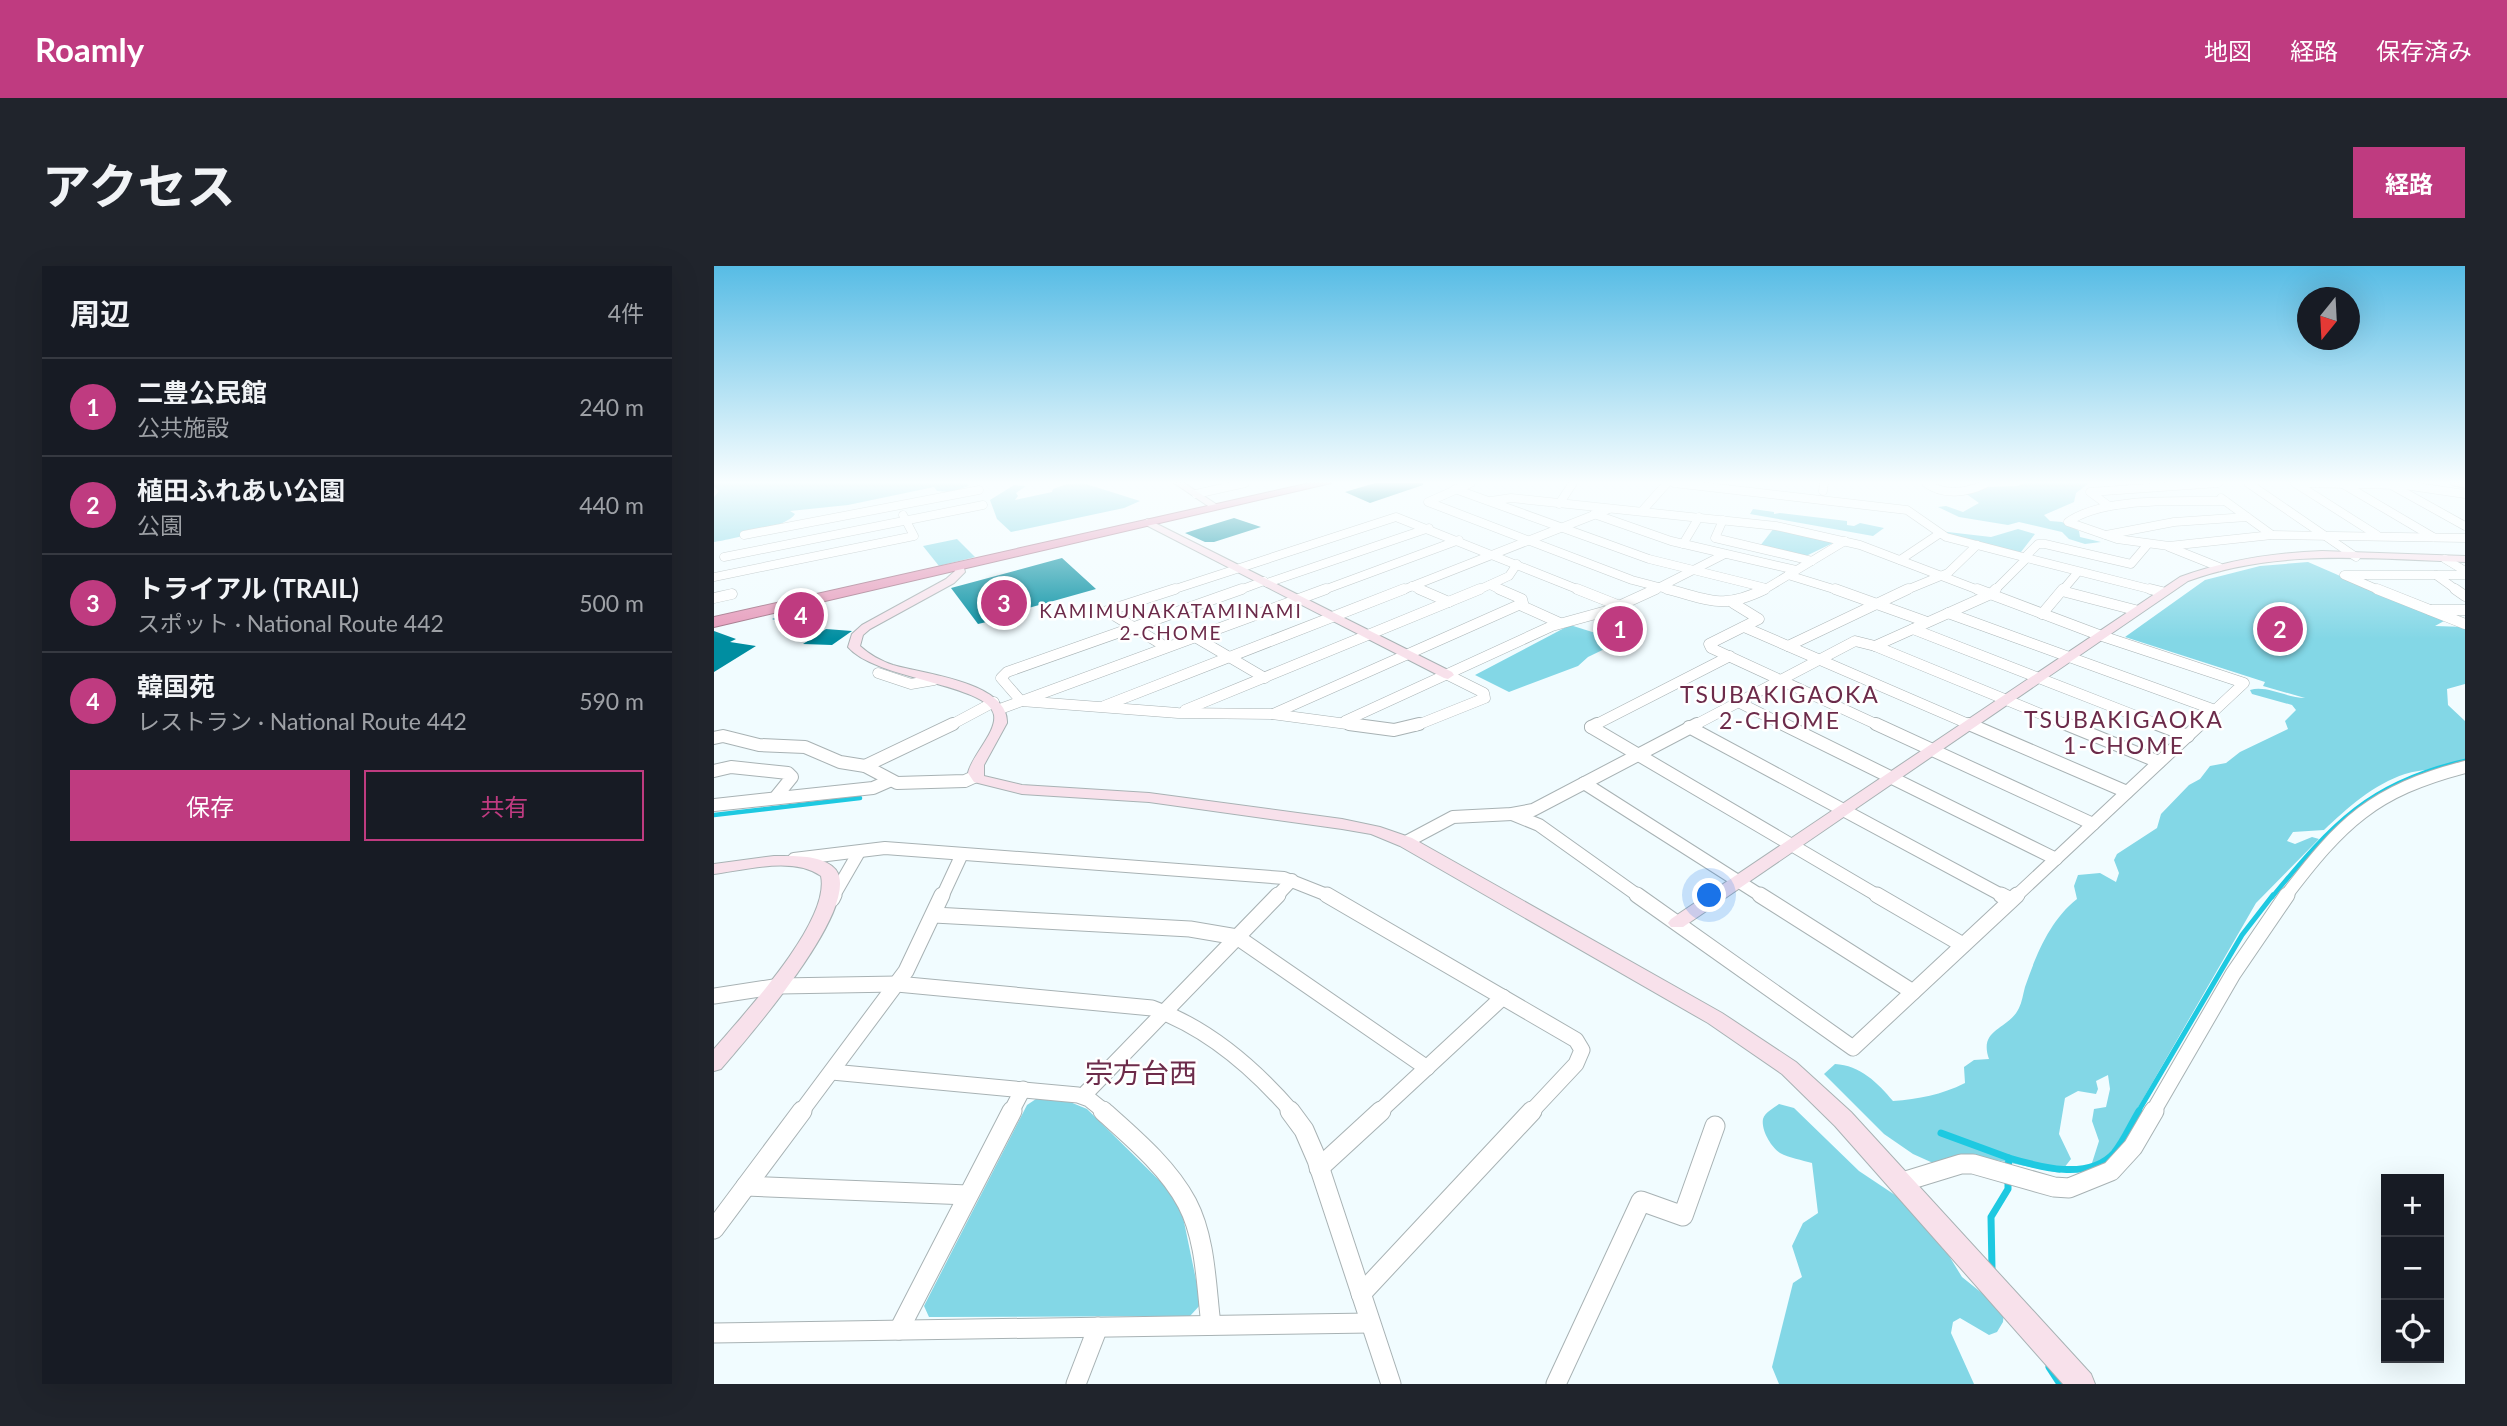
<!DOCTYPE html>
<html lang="ja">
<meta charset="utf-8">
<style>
:root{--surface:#171b24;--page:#20242c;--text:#f1f3f6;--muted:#9ea1a6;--line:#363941;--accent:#bf3b80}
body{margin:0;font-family:Lato,"Noto Sans JP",sans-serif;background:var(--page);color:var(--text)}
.controls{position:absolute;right:21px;bottom:21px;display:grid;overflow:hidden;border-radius:0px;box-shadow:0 7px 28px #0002}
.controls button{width:63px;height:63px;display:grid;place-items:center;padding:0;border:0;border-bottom:2px solid var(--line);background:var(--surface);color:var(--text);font:35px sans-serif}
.compass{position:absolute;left:1583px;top:21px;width:63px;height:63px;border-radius:50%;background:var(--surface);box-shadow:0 7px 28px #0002;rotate:198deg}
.you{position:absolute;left:996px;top:630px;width:24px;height:24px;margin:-18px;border:5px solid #fff;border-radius:50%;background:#1a73e8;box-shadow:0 0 0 10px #1a73e833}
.badge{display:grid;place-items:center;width:46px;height:46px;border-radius:50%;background:var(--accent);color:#fff;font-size:23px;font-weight:700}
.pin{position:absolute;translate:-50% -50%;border:4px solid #fff;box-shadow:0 2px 7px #0006}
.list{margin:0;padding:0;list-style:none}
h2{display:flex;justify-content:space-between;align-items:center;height:91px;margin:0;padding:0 28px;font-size:30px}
h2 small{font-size:23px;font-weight:400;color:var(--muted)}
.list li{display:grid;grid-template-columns:46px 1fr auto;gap:21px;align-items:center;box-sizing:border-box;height:98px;padding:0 28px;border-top:2px solid var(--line)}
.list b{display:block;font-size:26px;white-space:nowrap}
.list p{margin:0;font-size:23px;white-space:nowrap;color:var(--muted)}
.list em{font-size:23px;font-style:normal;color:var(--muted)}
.actions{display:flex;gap:14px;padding:21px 28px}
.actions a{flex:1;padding:16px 0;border:2px solid var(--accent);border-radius:0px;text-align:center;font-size:24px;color:var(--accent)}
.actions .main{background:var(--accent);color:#fff}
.icon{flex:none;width:38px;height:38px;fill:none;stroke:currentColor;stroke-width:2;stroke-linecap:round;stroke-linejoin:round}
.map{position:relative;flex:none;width:1751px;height:1118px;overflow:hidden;border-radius:0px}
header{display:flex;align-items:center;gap:42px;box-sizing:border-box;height:98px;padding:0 35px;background:var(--accent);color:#fff}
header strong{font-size:33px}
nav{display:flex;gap:38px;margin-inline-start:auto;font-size:24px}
.intro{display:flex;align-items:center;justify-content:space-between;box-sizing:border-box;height:168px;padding:0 42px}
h1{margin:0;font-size:49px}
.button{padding:18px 32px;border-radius:0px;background:var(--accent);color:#fff;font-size:24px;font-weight:700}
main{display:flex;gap:42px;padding:0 42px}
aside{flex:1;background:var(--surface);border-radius:0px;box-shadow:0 7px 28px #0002}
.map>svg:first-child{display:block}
.green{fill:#83d7e6}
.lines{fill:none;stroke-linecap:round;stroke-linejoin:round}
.stream-far2{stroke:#1ec9e1;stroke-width:4.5}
.stream-far1{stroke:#1ec9e1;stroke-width:5}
.stream{stroke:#1ec9e1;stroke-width:7}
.building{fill:#008ea1}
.street-far4-casing{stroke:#a8b2b4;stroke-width:9}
.street-far3-casing{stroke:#a8b2b4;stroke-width:11}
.street-far2-casing{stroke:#a8b2b4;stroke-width:14}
.street-far1-casing{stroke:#a8b2b4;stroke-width:17}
.street-casing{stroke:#a8b2b4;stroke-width:21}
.secondary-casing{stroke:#a8b2b4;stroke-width:2}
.highway-casing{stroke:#a17186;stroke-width:2}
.street-far4{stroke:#fff;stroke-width:8}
.street-far3{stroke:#fff;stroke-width:10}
.street-far2{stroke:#fff;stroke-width:12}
.street-far1{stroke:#fff;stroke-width:15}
.street{stroke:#fff;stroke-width:19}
.secondary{fill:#f8e1eb;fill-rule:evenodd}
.highway{fill:#e69bbb;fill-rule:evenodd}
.labels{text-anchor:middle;stroke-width:5;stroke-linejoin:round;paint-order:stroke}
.far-neighbourhood-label{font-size:19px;letter-spacing:2px;fill:#6c2b4a;stroke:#fff}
.neighbourhood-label{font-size:23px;letter-spacing:2px;fill:#6c2b4a;stroke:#fff}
.near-neighbourhood-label{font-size:28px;fill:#6c2b4a;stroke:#fff}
</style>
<header>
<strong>Roamly</strong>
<nav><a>地図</a><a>経路</a><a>保存済み</a></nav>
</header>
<div class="intro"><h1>アクセス</h1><a class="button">経路</a></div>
<main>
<aside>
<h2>周辺<small>4件</small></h2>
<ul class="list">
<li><span class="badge">1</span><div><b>二豊公民館</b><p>公共施設</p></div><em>240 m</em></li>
<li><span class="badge">2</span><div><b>植田ふれあい公園</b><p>公園</p></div><em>440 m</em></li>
<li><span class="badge">3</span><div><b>トライアル (TRAIL)</b><p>スポット · National Route 442</p></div><em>500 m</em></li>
<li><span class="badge">4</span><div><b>韓国苑</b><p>レストラン · National Route 442</p></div><em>590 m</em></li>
</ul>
<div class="actions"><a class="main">保存</a><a>共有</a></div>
</aside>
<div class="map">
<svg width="1751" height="1118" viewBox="0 0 1751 1118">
<rect width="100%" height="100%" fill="#f1fcff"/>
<g class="green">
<path d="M0,217H253L255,220L236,226L223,225L220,221L134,239L76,245L81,248C73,261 16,274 0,276V231L5,225L0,221Z"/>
<path d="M369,217L426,235L410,242L297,266L283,253L276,234L300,219L312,220L302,227L304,230L301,234L338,226L339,223L353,218Z"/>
<path d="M1310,217H1375L1362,227L1360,236L1330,249L1336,255L1348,256L1365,265L1366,271L1387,276L1371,278L1355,273L1348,266L1305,256L1294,259L1245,251L1224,241L1232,240L1249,246L1265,237L1251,227L1274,221L1303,220Z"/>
<path d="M1039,243L1060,246V248L1066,247L1133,255V259L1140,260L1146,257L1170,262L1159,270L1036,248Z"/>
<path d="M1060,262L1121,276L1092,290L1046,280Z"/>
<path d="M1304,263L1321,268L1307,286H1303L1233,270L1225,265L1277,271Z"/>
<path d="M243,273L261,291L225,300L209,280Z"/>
<path d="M1594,296L1730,355L1721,360L1751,361V418L1733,423L1734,439L1751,455V501L1746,500C1728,503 1708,503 1691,508C1660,518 1633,542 1610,564L1579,566L1573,575L1581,578L1598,571L1605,573L1542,637L1392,897L1381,901L1378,897L1385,875L1378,855L1380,843L1392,841L1396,823L1394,809L1382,815L1384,823L1382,828L1364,825L1351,832L1345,868L1357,893L1346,907L1262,890L1219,897L1199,888L1170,868L1110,808L1121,798C1146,799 1164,817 1179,835C1205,833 1227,829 1251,817L1250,801L1260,794L1275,793C1264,762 1295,764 1305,742C1308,736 1309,728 1311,721C1322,689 1336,654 1363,633L1360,620L1364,609L1386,607L1402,616L1405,607L1400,594L1403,588L1443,562L1447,548L1475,519L1486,513L1496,500L1512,497L1526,486L1574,463L1571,455L1582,444L1578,439L1538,428L1536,424C1553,419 1573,432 1591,432L1549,420L1551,416L1411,371L1491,314L1546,300Z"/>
<path d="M856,359L907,375L874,391L864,400L795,426L761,409Z"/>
<path d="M322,833L356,836L373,843L456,925L469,951L487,1038L476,1050L215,1051L210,1040L313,839Z"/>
<path d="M1065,838L1080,842L1145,905L1184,931L1232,985L1248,1011L1290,1045L1289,1056L1283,1066L1275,1069L1246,1052L1239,1056L1237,1067L1260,1118H1065L1058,1101L1079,1017L1088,1011L1078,980L1089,957L1104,947L1098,897C1088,894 1075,892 1066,887C1057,881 1047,864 1049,853C1051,846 1060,842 1065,838Z"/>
</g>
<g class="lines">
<g class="stream-far2">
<path d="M0,549L146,532"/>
<path d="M1558,631C1618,558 1656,516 1751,495"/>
</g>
<path class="stream-far1" d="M1424,846L1528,669L1559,629"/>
<g class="stream">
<path d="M1227,867L1295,892L1294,902"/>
<path d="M1295,892C1325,901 1375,915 1400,887C1410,875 1417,858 1425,845"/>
<path d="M1278,1003L1277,951L1294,923V914"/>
<path d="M1335,1101L1346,1118"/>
</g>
</g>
<g class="building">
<path d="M661,217H709V219L656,237L631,226Z"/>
<path d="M520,252L547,261L500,276H491L471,267Z"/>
<path d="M348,292L382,323L282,351L285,353L264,358L237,322Z"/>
<path d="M92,342L111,344L86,361L58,353Z"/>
<path d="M112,363L138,365L118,379L89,378Z"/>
<path d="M0,365L22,373L16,376L42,380L0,406Z"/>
</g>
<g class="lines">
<g class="street-far4-casing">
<g id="street-far4">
<path d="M757,217L714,236L918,314L960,325"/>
<path d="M960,217L1193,244L1232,271L1313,292L1280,325"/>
<path d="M1212,217C1229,230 1253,227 1271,218"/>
<path d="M1534,217L1642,291"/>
<path d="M1581,217L1690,219L1751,228"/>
<path d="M1581,217L1663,269"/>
<path d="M1629,218L1719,271"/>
<path d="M1679,220L1751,260"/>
<path d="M741,223L935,293L1052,322"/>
<path d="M1109,225L1110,217"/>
<path d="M482,228L531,217"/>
<path d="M1507,232L1558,269"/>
<path d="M777,235L797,232L1062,260L1146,279L1267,325"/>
<path d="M1511,235C1467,236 1391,230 1354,256L1403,273L1455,280L1558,269L1751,272"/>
<path d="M845,238L859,217"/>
<path d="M1395,240L1376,226L1504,217"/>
<path d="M929,244L953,217"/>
<path d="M880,248L957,275L1082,304"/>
<path d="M1009,254L1001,272L1098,295"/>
<path d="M30,269L265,224"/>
<path d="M1392,269L1460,256L1533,251"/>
<path d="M969,278L985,251"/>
<path d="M1455,281L1505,301"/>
<path d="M10,291L269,239"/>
<path d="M1311,291L1324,278H1331L1417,298L1434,278"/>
<path d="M1313,292L1443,325"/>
<path d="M1731,293L1751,305"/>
<path d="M1186,294L1225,268"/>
<path d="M1074,309L1126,325"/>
<path d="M1722,309L1744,325"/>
<path d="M0,311L200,270L189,249"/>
<path d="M553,317L715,262"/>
<path d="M776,319L789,325"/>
<path d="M698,320L709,325"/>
<path d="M455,325L682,251L868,325"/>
<path d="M523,325L550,315"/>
<path d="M607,325L745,274"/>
<path d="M686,325L895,243"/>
<path d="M762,325L795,310L803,298"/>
<path d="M938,325L1011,288"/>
<path d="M1048,325L1131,275"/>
<path d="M1190,325L1234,307L1263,279"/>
<path d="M1348,325L1364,306"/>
<path d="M1667,325L1630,309H1751"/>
</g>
</g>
<g class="street-far3-casing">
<g id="street-far3">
<path d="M528,323L293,406L287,412L307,435L464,447L558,448L648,460"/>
<path d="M705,323L735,336"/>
<path d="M863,323L906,340"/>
<path d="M953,323C997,334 1008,344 1051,323"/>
<path d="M1121,323L1213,356"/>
<path d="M1263,323L1385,369L1530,417L1484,460"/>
<path d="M1436,323L1448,326"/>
<path d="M1663,323L1751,358"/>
<path d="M1741,323L1751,330"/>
<path d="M1348,325L1421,344"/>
<path d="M0,332L18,328"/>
<path d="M1019,337L1045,353L995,378L997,382L1166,460"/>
<path d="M806,339L846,357"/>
<path d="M1716,344H1751"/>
<path d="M1234,347L1501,444"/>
<path d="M1328,348L1349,323"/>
<path d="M1030,361L1259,460"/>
<path d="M1199,363L1448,460"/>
<path d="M481,371L551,412"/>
<path d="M1074,380L1194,323"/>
<path d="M1161,380L1277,328L1282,323"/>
<path d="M452,381L393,345L461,323"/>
<path d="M164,407L197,418L220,414"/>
<path d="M1024,436L1072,460"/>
<path d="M390,440L690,323"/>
<path d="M286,443L612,323"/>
<path d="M471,444L766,323"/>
<path d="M559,448L809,337L808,333L785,323"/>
<path d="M631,455L838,360L896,344L942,323"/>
<path d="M235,460L280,436"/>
<path d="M701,460L771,432L770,427L734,409"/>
<path d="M879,460L1016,390"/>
<path d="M979,460L1141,375L1161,380L1356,460"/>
</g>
</g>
<g class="street-far2-casing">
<g id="street-far2">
<path d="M635,458L680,464L705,458"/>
<path d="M1069,458L1342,593"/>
<path d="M1162,458L1379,558"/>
<path d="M1255,458L1413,526"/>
<path d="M1352,458L1445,496"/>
<path d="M1443,458L1474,470"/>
<path d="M877,461L1166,631"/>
<path d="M877,461L883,458"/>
<path d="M975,461L1291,631"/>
<path d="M0,472L9,470L45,479L91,481L126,496L151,500L183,517L251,515L262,510"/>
<path d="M151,500L239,458"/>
<path d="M0,505L17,501L74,507L78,511L61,532"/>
<path d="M870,517L1049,631"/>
<path d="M0,539L159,522L175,515"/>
<path d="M798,548L825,559L926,631"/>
<path d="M692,576L739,551L798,548L819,544L983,458"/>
<path d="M80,593L171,582L570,612L618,631"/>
<path d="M119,631L145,586"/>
<path d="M228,631L248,588"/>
<path d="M562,631L578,614"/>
<path d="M1301,631L1486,458"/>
<path d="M1571,631C1628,556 1659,525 1751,501"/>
</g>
</g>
<g class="street-far1-casing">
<g id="street-far1">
<path d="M613,629L862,774L868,784L862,798L817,846"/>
<path d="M923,629L1139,782L1303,629"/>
<path d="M1046,629L1199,726"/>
<path d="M1163,629L1249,679"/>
<path d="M1287,629L1297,634"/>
<path d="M118,633L120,629"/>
<path d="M220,649L476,663L523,671L713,802"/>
<path d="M0,730L66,720L183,718L438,742C494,762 540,802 578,846"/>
<path d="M118,806L364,829L375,833L391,846"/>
<path d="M369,830L564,629"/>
<path d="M87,846L192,705L228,629"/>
<path d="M297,846L309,823"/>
<path d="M665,846L789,731"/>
<path d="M1439,846L1519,708L1573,629"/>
</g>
</g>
<g class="street-casing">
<g id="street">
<path d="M389,845C418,871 454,901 473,937C492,973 492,1019 497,1059"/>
<path d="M576,845L590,864L603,894L677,1118"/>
<path d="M605,902L667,845"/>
<path d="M1185,917L1247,898H1259L1340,921L1355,922L1397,905L1419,881L1440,845"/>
<path d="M32,920L254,929"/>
<path d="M0,963L88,845"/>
<path d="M647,1028L818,845"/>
<path d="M185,1064L298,845"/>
<path d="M0,1067L656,1057"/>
<path d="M362,1118L384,1061"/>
<path d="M842,1118L927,935L969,950L1001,860"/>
</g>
</g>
<g class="secondary-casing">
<g id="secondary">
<path d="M460,217H470L505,240L497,242Z"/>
<path d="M1737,217H1751V222L1738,219Z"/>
<path d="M433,253L738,406L740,409L734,413L730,412L430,258L428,256Z"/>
<path d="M1608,285L1751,290V296C1657,293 1564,282 1474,315L969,661H957L954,657L957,653L1466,311C1513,294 1558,287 1608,285Z"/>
<path d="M241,298H249L251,306L240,317L156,363L149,369L146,380C156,389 167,395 179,399C209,408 295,416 293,457L270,499V510L308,519L435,527L628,553L666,561L698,572L1008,747L1082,796L1137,846L1377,1108L1381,1118H1349L1121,860L1068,808L994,757L686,580L657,568L628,563L435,536L308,528L260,516L254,507C258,489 283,466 280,449C275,418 162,414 134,381L138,368L148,359L232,313L241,305Z"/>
<path d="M60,590C78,590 109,588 122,604C149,640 32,774 7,803L0,805V783C30,748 117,655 107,610C79,590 32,604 0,608V598Z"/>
</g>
</g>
<g class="highway-casing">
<path id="highway" d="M596,217H617L0,361V351Z"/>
</g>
<use href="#street-far4" class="street-far4"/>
<use href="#street-far3" class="street-far3"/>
<use href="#street-far2" class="street-far2"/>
<use href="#street-far1" class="street-far1"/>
<use href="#street" class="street"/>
<use href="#secondary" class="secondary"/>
<use href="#highway" class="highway"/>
</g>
<linearGradient id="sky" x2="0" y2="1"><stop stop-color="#57bce5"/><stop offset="0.58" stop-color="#f9feff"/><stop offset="1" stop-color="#f9feff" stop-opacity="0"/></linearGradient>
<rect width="1751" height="373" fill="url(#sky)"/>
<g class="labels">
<g class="far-neighbourhood-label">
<text x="457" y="352">KAMIMUNAKATAMINAMI<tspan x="457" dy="22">2-CHOME</tspan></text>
</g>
<g class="neighbourhood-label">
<text x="1066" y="437">TSUBAKIGAOKA<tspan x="1066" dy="26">2-CHOME</tspan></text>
<text x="1410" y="462">TSUBAKIGAOKA<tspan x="1410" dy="26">1-CHOME</tspan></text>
</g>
<g class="near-neighbourhood-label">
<text x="427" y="817">宗方台西</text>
</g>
</g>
</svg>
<div class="controls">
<button>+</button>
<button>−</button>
<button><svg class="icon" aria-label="locate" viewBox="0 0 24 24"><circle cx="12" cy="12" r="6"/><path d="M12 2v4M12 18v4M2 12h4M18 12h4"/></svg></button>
</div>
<svg class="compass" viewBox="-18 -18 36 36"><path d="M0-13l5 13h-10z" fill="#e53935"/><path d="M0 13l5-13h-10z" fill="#9ea1a6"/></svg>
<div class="you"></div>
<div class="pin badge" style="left:906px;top:363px">1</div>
<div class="pin badge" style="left:1566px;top:363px">2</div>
<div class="pin badge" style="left:290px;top:337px">3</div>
<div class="pin badge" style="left:87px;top:349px">4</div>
</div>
</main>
